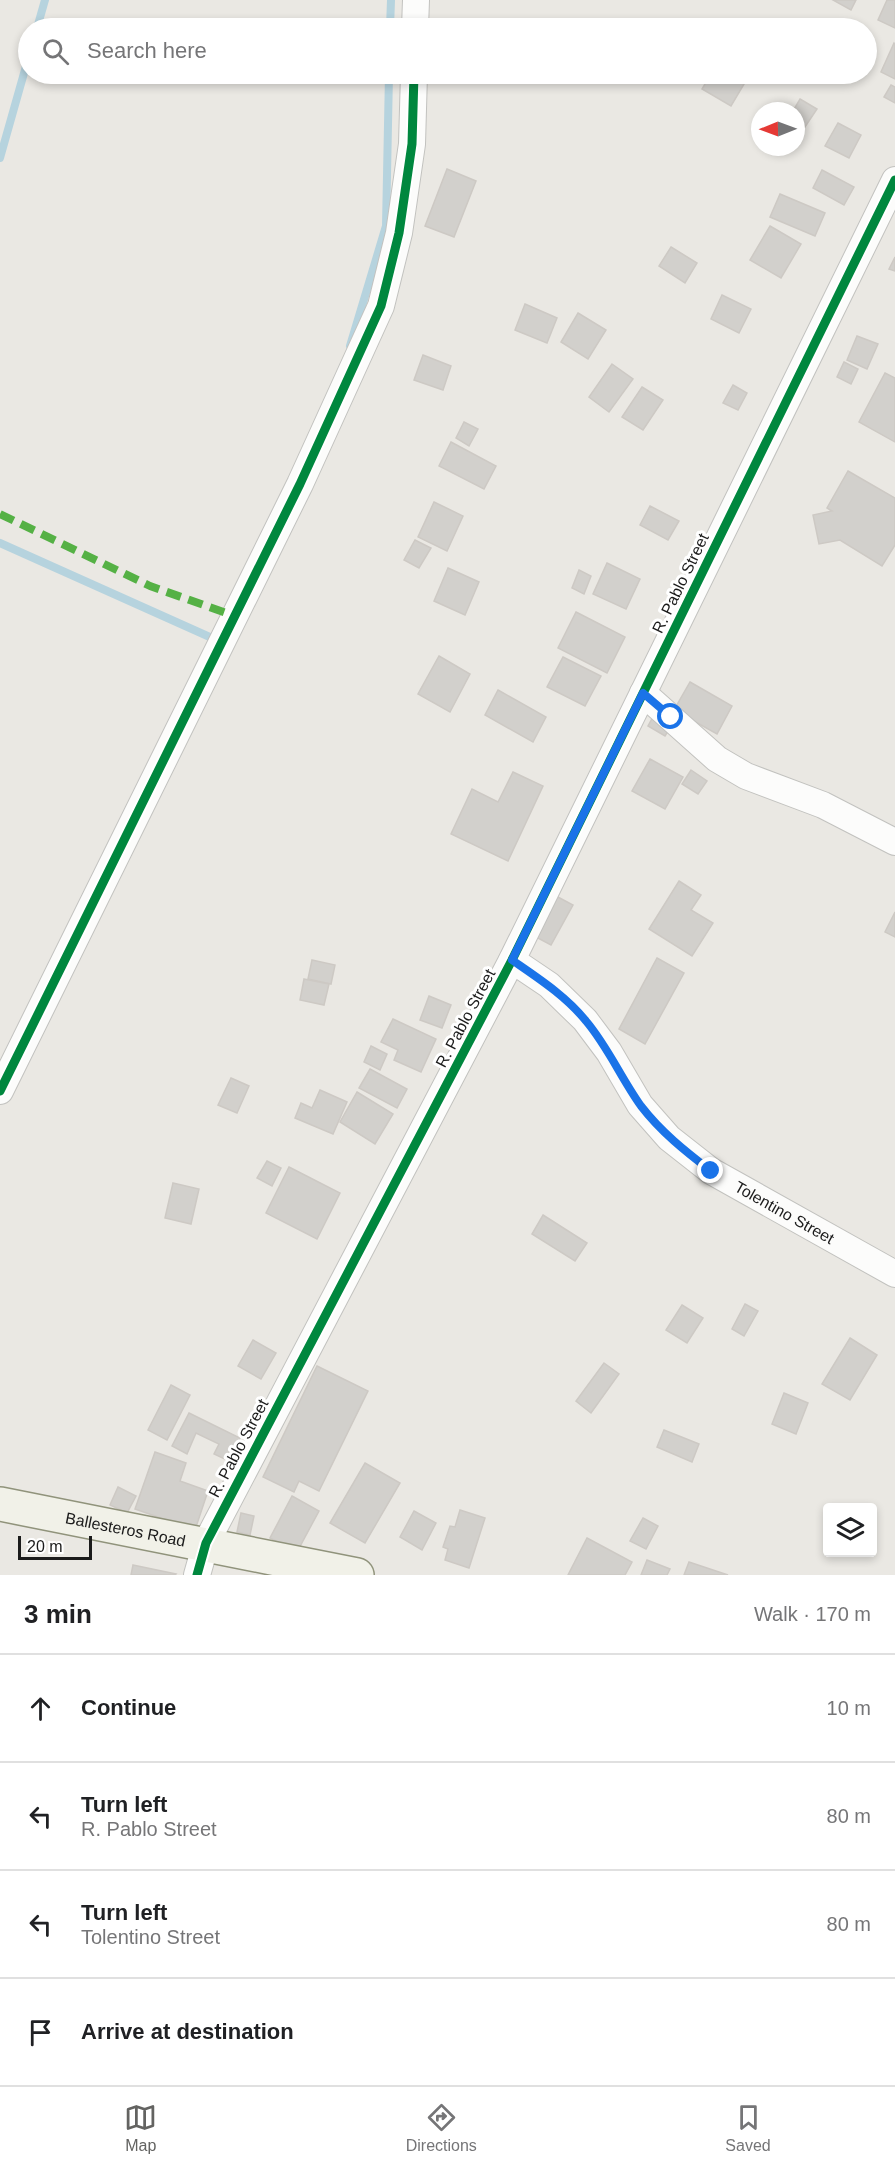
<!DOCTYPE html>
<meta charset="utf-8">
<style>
:root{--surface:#fff;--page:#f6f6f6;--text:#202124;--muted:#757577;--line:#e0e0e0;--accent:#636361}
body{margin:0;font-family:Helvetica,sans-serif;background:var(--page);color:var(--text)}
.controls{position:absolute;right:18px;bottom:18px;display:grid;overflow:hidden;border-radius:6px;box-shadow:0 3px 9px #0003}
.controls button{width:54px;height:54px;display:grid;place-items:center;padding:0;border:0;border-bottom:2px solid var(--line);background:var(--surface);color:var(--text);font:30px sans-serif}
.compass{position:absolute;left:751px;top:102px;width:54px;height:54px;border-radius:50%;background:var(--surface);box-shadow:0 3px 9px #0003;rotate:269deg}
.scale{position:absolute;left:18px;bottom:15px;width:74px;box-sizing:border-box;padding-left:6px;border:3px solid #1b1b1b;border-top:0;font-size:16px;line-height:21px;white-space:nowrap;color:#1b1b1b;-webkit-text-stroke:4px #fff;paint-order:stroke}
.stop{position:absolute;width:18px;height:18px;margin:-14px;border:4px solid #1a73e8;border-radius:50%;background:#fff}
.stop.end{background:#1a73e8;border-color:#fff;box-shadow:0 2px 6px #0008}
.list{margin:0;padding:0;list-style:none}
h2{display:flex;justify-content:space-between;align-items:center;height:78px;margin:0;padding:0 24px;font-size:26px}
h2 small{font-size:20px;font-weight:400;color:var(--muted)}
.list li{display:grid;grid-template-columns:39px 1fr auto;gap:18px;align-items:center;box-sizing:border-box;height:108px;padding:0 24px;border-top:2px solid var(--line)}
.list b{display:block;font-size:22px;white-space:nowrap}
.list p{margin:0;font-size:20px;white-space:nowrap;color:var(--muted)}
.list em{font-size:20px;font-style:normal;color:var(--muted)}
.icon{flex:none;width:33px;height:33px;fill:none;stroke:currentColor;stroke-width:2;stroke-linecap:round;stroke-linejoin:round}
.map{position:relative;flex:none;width:895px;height:1575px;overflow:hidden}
.search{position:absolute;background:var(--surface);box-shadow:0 3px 9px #0003;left:18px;right:18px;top:18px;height:66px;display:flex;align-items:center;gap:15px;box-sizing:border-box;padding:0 21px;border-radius:33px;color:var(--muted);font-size:22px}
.sheet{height:510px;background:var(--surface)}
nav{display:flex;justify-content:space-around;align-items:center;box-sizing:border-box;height:84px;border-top:2px solid var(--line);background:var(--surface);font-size:16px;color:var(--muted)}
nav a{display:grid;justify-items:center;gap:3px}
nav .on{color:var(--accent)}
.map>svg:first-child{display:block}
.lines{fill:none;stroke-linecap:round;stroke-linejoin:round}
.stream{stroke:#b6d3de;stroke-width:8}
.building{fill:#d2d0cc;stroke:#cdc9c4;stroke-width:1.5}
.minor-casing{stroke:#c2c2bf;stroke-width:28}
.secondary-casing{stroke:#90937b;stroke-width:36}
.minor{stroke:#fcfcfb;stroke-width:26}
.secondary{stroke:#f1f1e8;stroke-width:33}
.quiet{stroke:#55b145;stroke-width:8;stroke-dasharray:15 8;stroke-linecap:butt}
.cycleway-casing{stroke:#fff;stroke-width:13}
.cycleway{stroke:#00873e;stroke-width:9}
.route{stroke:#1a73e8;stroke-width:8}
.labels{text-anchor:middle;stroke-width:6;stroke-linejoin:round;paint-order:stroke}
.street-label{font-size:16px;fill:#1b1b1b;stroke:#fff}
</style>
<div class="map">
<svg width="895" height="1575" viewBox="0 0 895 1575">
<rect width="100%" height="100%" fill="#eae8e3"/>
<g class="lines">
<g class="stream">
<path d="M37,28L45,0"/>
<path d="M390,28L391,0"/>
<path d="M0,158L28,59"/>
<path d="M350,346L386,226L389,74"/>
<path d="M0,543L212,638"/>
</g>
</g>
<g class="building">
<path d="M833,0H856L851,10Z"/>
<path d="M887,0H895V28L878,20Z"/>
<path d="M894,43L895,44V79L881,72Z"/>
<path d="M711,74H750L731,106L702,89Z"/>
<path d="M891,85L895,87V103L884,97Z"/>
<path d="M800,99L817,109L801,133L796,129V111H793Z"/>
<path d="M838,123L861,135L849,158L825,146Z"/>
<path d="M447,169L476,181L454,237L425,226Z"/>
<path d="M822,170L854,187L844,205L813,188Z"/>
<path d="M780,194L825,213L815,236L770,217Z"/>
<path d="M770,226L801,244L781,278L750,260Z"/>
<path d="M671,247L697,263L685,283L659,266Z"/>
<path d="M895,257V271L889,269Z"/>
<path d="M722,295L751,309L739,333L711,319Z"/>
<path d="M525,304L557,318L547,343L515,330Z"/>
<path d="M578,313L606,330L588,359L561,342Z"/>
<path d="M857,336L878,344L867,369L847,360Z"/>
<path d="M423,355L451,366L443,390L414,380Z"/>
<path d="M844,362L858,369L851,384L837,377Z"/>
<path d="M612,364L633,379L609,412L589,397Z"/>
<path d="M885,373L895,378V442L859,422Z"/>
<path d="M733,385L747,393L738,410L723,403Z"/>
<path d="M642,387L663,400L643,430L622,417Z"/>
<path d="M464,422L478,429L469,446L456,438Z"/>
<path d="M451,442L496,466L484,489L439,466Z"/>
<path d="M848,471L895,498V545L882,566L840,540L819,544L813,515L832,511L827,508Z"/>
<path d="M434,502L463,516L447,551L418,537Z"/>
<path d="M650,506L679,521L668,540L640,525Z"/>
<path d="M415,540L431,548L419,568L404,560Z"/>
<path d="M607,563L640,579L626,609L593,594Z"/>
<path d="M448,568L479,582L465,615L434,601Z"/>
<path d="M579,570L591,576L584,594L572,588Z"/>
<path d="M576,612L625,637L607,673L558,648Z"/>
<path d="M439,656L470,674L450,712L418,694Z"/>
<path d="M563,657L601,676L585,706L547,687Z"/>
<path d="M690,682L732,706L717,734L674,710Z"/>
<path d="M498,690L546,717L533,742L485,715Z"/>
<path d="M654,715L672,725L665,736L648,726Z"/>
<path d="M650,759L683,777L665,809L632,791Z"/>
<path d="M691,770L707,781L698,794L682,784Z"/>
<path d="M513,772L543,786L508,861L451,834L472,789L498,802Z"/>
<path d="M679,881L701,895L691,910L713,923L692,956L649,929Z"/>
<path d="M556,896L573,905L551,945L534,936Z"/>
<path d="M895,912V937L885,932Z"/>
<path d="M657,958L684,973L645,1044L619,1029Z"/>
<path d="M312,960L335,965L331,984L308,979Z"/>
<path d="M304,979L329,984L324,1005L300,1000Z"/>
<path d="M429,996L451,1005L442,1028L420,1020Z"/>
<path d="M393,1019L436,1039L421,1072L394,1060L398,1050L381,1042Z"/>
<path d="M371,1046L387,1054L380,1070L364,1062Z"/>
<path d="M370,1069L407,1089L397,1108L359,1088Z"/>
<path d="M231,1078L249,1086L237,1113L218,1105Z"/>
<path d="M320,1090L347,1102L333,1134L295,1118L301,1103L312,1108Z"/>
<path d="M357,1092L393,1114L375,1144L340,1122Z"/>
<path d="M267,1161L281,1168L272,1186L257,1178Z"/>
<path d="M289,1167L340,1193L317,1239L266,1213Z"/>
<path d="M173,1183L199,1189L191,1224L165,1218Z"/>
<path d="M543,1215L587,1243L575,1261L532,1234Z"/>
<path d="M745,1304L758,1311L744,1336L732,1329Z"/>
<path d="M682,1305L703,1318L687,1343L666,1330Z"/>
<path d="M850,1338L877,1355L850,1400L822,1384Z"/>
<path d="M253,1340L276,1353L261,1379L238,1366Z"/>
<path d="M604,1363L619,1374L591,1413L576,1401Z"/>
<path d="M317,1366L368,1391L319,1491L299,1481L294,1492L263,1477Z"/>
<path d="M171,1385L190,1395L167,1440L148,1430Z"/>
<path d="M784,1393L808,1403L796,1434L772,1424Z"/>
<path d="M189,1413L240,1438L229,1461L214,1454L219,1444L196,1433L187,1454L172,1446Z"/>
<path d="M664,1430L699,1444L692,1462L657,1447Z"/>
<path d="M155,1452L186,1463L180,1481L208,1491L195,1530L135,1509Z"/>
<path d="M365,1463L400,1483L365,1543L330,1523Z"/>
<path d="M118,1487L136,1496L127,1513L110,1505Z"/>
<path d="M292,1496L319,1511L297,1552L270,1538Z"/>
<path d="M460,1510L485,1518L469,1568L445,1560L448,1549L443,1547L450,1526L455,1527Z"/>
<path d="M414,1511L436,1523L422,1550L400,1537Z"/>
<path d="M241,1513L254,1516L250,1535L237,1532Z"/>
<path d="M643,1518L658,1526L646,1549L630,1541Z"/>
<path d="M587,1538L632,1562L625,1575H568Z"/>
<path d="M647,1560L670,1569L667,1575H641Z"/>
<path d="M689,1562L728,1575H684Z"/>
<path d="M133,1565L176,1574L175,1575H131Z"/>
</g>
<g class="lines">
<g class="minor-casing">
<g id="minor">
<path d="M415,28L416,0"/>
<path d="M643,693L717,759L746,776L823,805L895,842"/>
<path id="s1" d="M512,960L549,985L585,1020L609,1052L640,1105L669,1138L711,1171L895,1274"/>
<path d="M0,1091L300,484L381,306L399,233L412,144L414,74"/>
<path d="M197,1575L206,1543L512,960L895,180"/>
</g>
</g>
<g class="secondary-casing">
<g id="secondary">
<path id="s2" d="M0,1504L357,1575"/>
</g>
</g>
<use href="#minor" class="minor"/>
<use href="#secondary" class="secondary"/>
<path class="quiet" d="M0,514L150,586L235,616"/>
<g class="cycleway-casing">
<g id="cycleway">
<path d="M0,1091L300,484L381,306L399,233L412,144L414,74"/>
<path d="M197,1575L206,1543L512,960L895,180"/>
</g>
</g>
<use href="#cycleway" class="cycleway"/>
</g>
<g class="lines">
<path class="route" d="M671,717L643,693L512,960C538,978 566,996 586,1021C608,1047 621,1078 641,1106C661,1132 685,1151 711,1171"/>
</g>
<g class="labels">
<g class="street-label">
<text transform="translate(680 583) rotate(-64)" y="6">R. Pablo Street</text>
<text transform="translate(465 1018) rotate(-62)" y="6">R. Pablo Street</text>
<text dy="6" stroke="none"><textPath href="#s1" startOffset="378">Tolentino Street</textPath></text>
<text transform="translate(238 1448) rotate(-62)" y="6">R. Pablo Street</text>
<text dy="6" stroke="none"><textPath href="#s2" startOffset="128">Ballesteros Road</textPath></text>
</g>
</g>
</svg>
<div class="controls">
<button><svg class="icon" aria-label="layers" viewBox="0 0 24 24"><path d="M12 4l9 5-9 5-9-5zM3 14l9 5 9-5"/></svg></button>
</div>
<svg class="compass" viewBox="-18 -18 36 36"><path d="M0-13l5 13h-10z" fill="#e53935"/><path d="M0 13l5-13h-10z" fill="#757577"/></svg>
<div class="scale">20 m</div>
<div class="stop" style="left:671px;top:717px"></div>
<div class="stop end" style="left:711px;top:1171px"></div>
<div class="search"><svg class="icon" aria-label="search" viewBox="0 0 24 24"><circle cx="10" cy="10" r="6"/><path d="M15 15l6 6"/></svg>Search here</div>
</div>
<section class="sheet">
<h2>3 min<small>Walk · 170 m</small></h2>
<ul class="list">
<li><svg class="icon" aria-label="ahead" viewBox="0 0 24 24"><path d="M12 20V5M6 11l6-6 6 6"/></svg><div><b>Continue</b></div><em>10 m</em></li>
<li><svg class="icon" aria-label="left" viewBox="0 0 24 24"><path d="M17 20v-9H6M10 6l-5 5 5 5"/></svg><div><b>Turn left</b><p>R. Pablo Street</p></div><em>80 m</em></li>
<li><svg class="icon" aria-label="left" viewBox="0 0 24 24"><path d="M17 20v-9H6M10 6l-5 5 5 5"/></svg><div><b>Turn left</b><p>Tolentino Street</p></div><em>80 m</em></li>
<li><svg class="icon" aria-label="arrive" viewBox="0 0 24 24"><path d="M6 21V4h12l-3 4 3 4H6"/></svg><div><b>Arrive at destination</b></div></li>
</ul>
</section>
<nav>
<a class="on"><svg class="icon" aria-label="map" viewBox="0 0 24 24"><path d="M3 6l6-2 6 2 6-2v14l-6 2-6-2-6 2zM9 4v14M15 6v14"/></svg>Map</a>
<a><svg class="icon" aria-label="directions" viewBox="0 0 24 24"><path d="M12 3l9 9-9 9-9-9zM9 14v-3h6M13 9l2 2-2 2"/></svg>Directions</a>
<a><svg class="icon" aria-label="saved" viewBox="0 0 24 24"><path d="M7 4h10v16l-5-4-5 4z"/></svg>Saved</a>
</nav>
